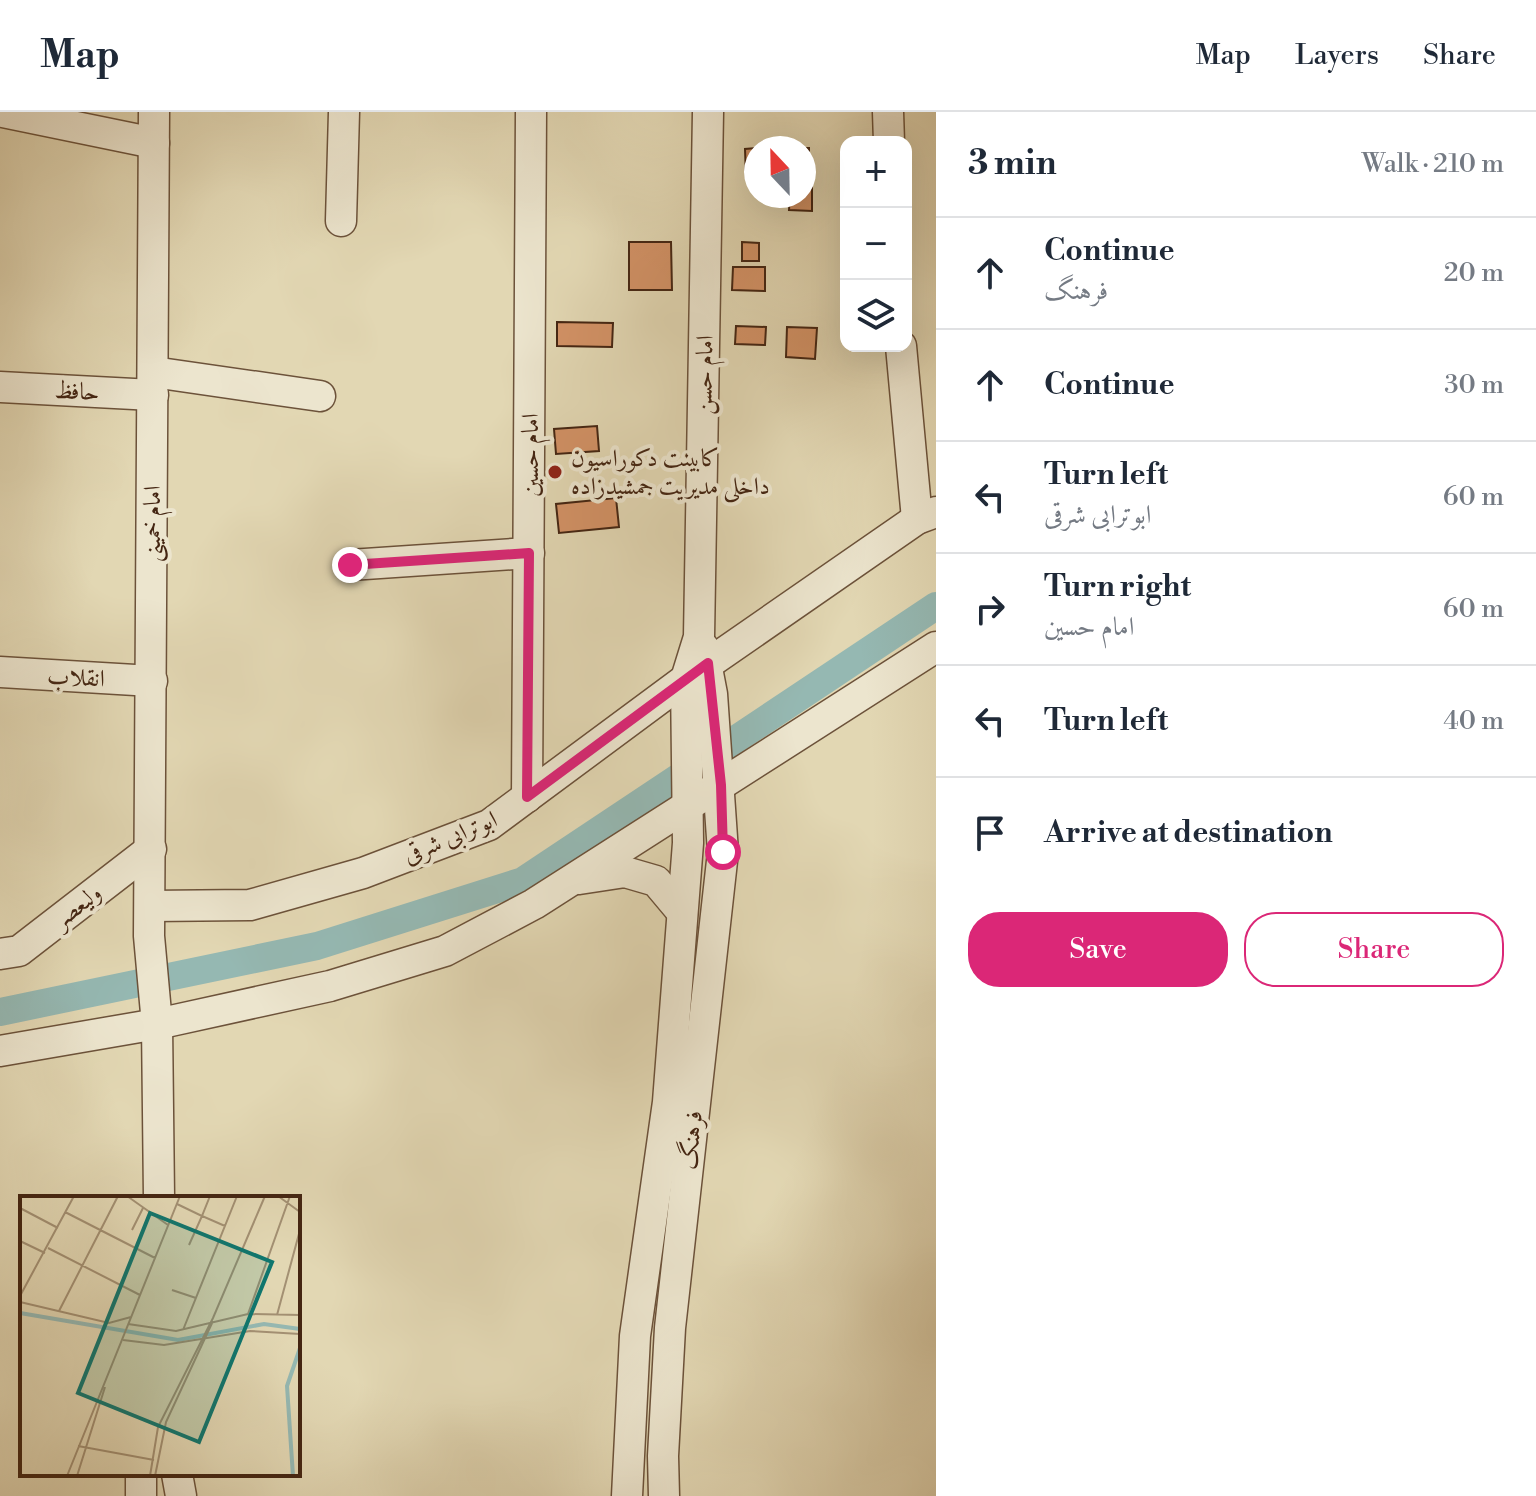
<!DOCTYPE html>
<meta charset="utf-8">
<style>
:root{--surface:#fff;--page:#f6f6f7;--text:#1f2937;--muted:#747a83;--line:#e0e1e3;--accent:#db2777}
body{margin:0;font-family:"Libre Bodoni",Amiri,serif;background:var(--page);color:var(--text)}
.controls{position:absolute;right:24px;top:24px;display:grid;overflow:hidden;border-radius:16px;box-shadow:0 8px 32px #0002}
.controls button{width:72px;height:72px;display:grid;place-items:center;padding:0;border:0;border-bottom:2px solid var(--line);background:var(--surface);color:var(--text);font:40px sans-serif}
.compass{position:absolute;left:744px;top:24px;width:72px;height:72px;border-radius:50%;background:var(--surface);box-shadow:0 8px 32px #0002;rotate:338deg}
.stop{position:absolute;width:24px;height:24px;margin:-18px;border:6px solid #db2777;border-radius:50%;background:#fff}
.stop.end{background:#db2777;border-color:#fff;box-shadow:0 2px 8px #0008}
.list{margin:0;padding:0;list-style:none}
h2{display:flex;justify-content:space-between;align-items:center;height:104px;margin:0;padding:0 32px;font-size:34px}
h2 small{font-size:26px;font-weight:400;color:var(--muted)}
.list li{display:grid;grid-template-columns:52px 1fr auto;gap:24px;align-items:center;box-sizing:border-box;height:112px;padding:0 32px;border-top:2px solid var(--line)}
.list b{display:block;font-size:30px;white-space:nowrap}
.list p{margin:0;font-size:26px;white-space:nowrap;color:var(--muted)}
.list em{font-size:26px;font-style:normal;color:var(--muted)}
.actions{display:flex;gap:16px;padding:24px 32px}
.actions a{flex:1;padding:18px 0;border:2px solid var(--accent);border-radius:32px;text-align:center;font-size:28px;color:var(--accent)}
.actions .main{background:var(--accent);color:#fff}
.icon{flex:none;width:44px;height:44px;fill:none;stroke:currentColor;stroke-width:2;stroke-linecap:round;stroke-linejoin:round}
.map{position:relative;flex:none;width:936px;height:1384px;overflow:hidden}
header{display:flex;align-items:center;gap:48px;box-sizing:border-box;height:112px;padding:0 40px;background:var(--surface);border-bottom:2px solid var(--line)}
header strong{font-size:38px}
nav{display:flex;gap:44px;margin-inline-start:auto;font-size:28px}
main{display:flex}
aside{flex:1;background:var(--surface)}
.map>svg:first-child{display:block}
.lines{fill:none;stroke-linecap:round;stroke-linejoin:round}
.canal{stroke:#95b8b2;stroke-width:28}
.building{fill:#d39266;stroke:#442512;stroke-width:2}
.minor-casing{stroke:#6c523a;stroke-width:33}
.minor{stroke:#ece5ce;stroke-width:30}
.route{stroke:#db2777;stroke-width:10}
.poi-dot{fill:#8f2418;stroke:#ece5ce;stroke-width:3}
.labels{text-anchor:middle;stroke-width:8;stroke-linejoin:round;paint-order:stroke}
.street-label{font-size:24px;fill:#442512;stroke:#ece5ce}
.poi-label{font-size:24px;fill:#442512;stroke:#ece5ce;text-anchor:start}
.inset-river{fill:none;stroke:#95b8b2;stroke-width:4}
.inset-road{fill:none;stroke:#a39073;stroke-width:2}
.view{fill:#0f766e;fill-opacity:0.15;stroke:#0f766e;stroke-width:4}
.inset-edge{fill:none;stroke:#442512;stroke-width:4}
</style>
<header>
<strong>Map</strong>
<nav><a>Map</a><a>Layers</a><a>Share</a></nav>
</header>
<main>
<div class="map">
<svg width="936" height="1384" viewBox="0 0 936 1384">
<rect width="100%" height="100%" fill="#e2d7b3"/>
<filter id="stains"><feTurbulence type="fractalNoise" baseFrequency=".0025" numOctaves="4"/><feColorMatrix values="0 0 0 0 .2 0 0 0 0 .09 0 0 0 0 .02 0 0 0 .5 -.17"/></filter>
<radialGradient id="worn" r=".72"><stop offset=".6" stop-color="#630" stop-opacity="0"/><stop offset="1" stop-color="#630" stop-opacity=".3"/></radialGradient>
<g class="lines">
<path class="canal" d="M0,900L317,834L523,769L936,494"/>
</g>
<g class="building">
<path d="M756,36V65L746,66L745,37Z"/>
<path d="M790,36H809V65H804V36Z"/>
<path d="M804,69H812V99L789,98L790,84H804Z"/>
<path d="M629,130H671L672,178H629Z"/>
<path d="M742,130L759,131V149H742Z"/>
<path d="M733,155H765V179L732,178Z"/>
<path d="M557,210L613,211L612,235L557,234Z"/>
<path d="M736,214L766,215L765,233L735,232Z"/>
<path d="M787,215L817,216L815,247L786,245Z"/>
<path d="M597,314L599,339L556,342L554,317Z"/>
<path d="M616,386L619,415L559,421L556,392Z"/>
</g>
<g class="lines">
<g class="minor-casing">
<g id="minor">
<path d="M3,0L154,31"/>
<path d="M154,0L149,824L157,912L159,1086"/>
<path d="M888,0L889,30"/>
<path d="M341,109L344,0"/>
<path d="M901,234L917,407"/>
<path d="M153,260L320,284"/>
<path d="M0,275L153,283"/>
<path d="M350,453L529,441"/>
<path d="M0,560L152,569"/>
<path d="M527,685L531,0"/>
<path d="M579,767L625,760L656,769L682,800"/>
<path d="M150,794L250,793L363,761L489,713L686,567L917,407L936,400"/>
<path d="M0,842L19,839L151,737"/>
<path d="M0,939L157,912L330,874L445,839L534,792L936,535"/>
<path d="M177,1362L181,1384"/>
<path d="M141,1384V1362"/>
<path d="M627,1384L635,1224L668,990L688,731L686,567L699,525L708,0"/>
<path d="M664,1384L663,1344L670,1216L723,740L712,582L703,535"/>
</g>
</g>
<use href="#minor" class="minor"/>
</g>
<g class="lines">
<path class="route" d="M350,453L529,441L527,685L708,551L721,673L723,740"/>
</g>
<circle class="poi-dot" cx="555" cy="360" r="8"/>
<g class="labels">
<g class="street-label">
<text transform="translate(704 263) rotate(-89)" y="8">امام حسن</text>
<text transform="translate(77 279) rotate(3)" y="8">حافظ</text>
<text transform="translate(530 343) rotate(-90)" y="8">امام حسین</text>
<text transform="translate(152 412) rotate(-90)" y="8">امام خمینی</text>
<text transform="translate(76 565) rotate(3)" y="8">انقلاب</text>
<text transform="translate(450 725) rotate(-23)" y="8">ابوترابی شرقی</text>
<text transform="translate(77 794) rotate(-38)" y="8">ولیعصر</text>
<text transform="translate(691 1028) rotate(-84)" y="8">فرهنگ</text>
</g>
<g class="poi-label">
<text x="571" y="354">کابینت دکوراسیون<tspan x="571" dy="28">داخلی مدیریت جمشیدزاده</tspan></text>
</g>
</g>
<g transform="translate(20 1084)">
<rect width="280" height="280" fill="#e2d7b3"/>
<path class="inset-river" d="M0,117L158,144L244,128L280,133M273,280L267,190L280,152"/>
<path class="inset-road" d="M107,0L148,29M190,0L182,20L205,30M258,0L280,16M157,8L182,20L169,49M0,12L38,32M45,16L135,62M112,34L123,12M0,45L25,57M28,52L120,99M152,94L176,102M0,100L54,0M0,106L89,127L111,121M39,115L98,0M228,118L270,0M257,119L280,34M108,128L156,135L228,118L280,119M163,134L217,0M103,144L144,149L230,135L280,138M58,250L134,264M47,280L160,0M57,280L85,191M130,280L138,231L193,122L245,0M135,280L146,226L193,125"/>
<path class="view" d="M130,17L252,66L179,246L58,197Z"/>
<rect width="280" height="280" class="inset-edge"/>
</g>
<rect width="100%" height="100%" filter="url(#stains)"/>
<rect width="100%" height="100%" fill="url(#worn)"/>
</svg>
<div class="controls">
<button>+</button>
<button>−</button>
<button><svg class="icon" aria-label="layers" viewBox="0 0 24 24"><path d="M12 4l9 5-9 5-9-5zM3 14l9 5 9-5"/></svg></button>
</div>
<svg class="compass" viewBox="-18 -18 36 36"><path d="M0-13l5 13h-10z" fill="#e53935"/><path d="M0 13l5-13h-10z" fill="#747a83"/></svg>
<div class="stop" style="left:723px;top:740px"></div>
<div class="stop end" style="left:350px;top:453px"></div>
</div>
<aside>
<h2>3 min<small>Walk · 210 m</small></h2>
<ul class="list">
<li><svg class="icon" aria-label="ahead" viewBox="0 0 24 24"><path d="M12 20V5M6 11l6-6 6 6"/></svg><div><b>Continue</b><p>فرهنگ</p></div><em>20 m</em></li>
<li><svg class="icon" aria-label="ahead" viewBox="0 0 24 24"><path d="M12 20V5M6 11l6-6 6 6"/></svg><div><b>Continue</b></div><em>30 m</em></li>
<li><svg class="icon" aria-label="left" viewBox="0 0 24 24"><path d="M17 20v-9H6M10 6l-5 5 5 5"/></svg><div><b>Turn left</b><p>ابوترابی شرقی</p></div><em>60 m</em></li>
<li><svg class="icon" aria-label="right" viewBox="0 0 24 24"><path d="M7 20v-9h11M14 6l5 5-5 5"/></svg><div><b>Turn right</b><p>امام حسین</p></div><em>60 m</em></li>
<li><svg class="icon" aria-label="left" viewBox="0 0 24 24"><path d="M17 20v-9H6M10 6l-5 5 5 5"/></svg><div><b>Turn left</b></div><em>40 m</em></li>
<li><svg class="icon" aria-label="arrive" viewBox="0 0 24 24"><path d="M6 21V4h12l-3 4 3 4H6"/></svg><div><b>Arrive at destination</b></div></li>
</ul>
<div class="actions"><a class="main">Save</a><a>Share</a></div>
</aside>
</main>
